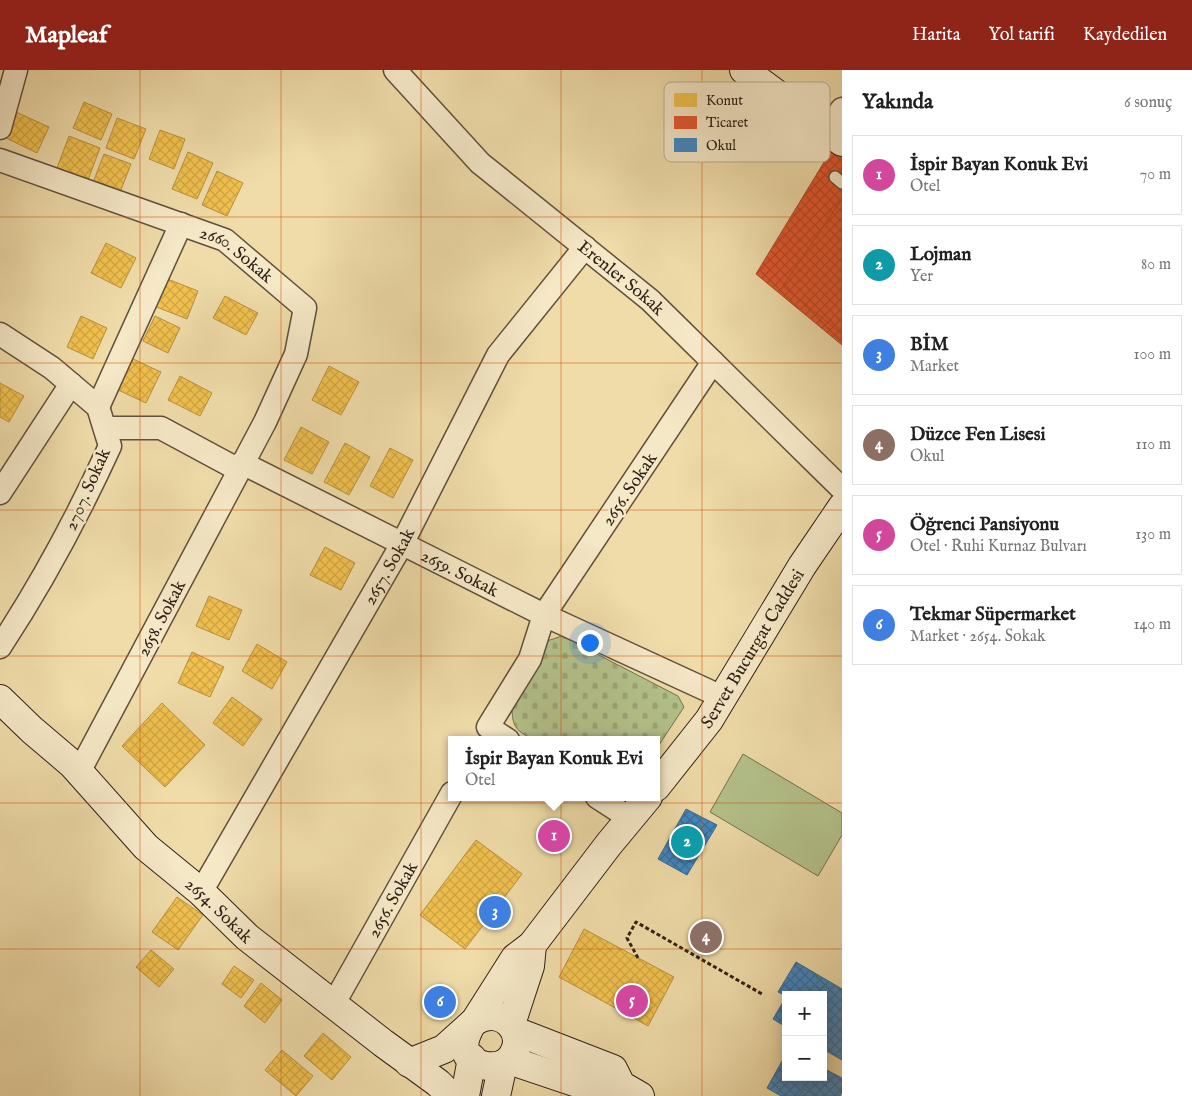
<!DOCTYPE html>
<html lang="tr">
<meta charset="utf-8">
<style>
:root{--surface:#fff;--page:#f2f2f2;--text:#222;--muted:#767676;--line:#e0e0e0;--accent:#8f2418}
body{margin:0;font-family:"IM FELL English",serif;background:var(--page);color:var(--text)}
.controls{position:absolute;right:15px;bottom:15px;display:grid;overflow:hidden;border-radius:0px;box-shadow:0 2px 12px #0003}
.controls button{width:45px;height:45px;display:grid;place-items:center;padding:0;border:0;border-bottom:1px solid var(--line);background:var(--surface);color:var(--text);font:25px sans-serif}
.you{position:absolute;left:589px;top:572px;width:18px;height:18px;margin:-12px;border:4px solid #fff;border-radius:50%;background:#1a73e8;box-shadow:0 0 0 8px #1a73e833}
.badge{display:grid;place-items:center;width:32px;height:32px;border-radius:50%;background:var(--accent);color:#fff;font-size:16px;font-weight:700}
.pin{position:absolute;translate:-50% -50%;border:2px solid #fff;box-shadow:0 1px 5px #0006}
.popup{position:absolute;left:448px;top:666px;width:212px;height:65px;box-sizing:border-box;display:grid;place-content:center;border-radius:0px;background:var(--surface);filter:drop-shadow(0 1px 4px #0005);font-size:16px;white-space:nowrap;color:var(--muted)}
.popup b{font-size:19px;color:var(--text)}
.popup::after{content:'';position:absolute;left:50%;top:100%;margin-left:-10px;border:10px solid transparent;border-top-color:var(--surface)}
.list{margin:0;padding:0;list-style:none}
h2{display:flex;justify-content:space-between;align-items:center;height:65px;margin:0;padding:0 20px;font-size:21px}
h2 small{font-size:16px;font-weight:400;color:var(--muted)}
.list li{display:grid;grid-template-columns:32px 1fr auto;gap:15px;align-items:center;box-sizing:border-box;height:80px;margin:0 10px 10px;padding:0 10px;border:1px solid var(--line);border-radius:0px}
.list b{display:block;font-size:19px;white-space:nowrap}
.list p{margin:0;font-size:16px;white-space:nowrap;color:var(--muted)}
.list em{font-size:16px;font-style:normal;color:var(--muted)}
.map{position:relative;flex:none;width:842px;height:1026px;overflow:hidden}
header{display:flex;align-items:center;gap:30px;box-sizing:border-box;height:70px;padding:0 25px;background:var(--accent);color:#fff}
header strong{font-size:24px}
nav{display:flex;gap:28px;margin-inline-start:auto;font-size:18px}
main{display:flex}
aside{flex:1;background:var(--surface)}
.map>svg:first-child{display:block}
.cemetery{fill:url(#cemetery-stones);stroke:#727252}
.park{fill:#b4c28b;stroke:#727252}
.homes{fill:url(#homes-cross-hatch);stroke:#b8913e}
.shops{fill:url(#shops-cross-hatch);stroke:#ae4727}
.schools{fill:url(#schools-cross-hatch);stroke:#3a6991}
.lines{fill:none;stroke-linecap:round;stroke-linejoin:round}
.lane-casing{stroke:#60503c;stroke-width:14}
.street-casing{stroke:#60503c;stroke-width:25}
.secondary-casing{stroke:#302118;stroke-width:30}
.path{stroke:#302118;stroke-width:3;stroke-dasharray:4 2.5;stroke-linecap:butt}
.lane{stroke:#f5e8c7;stroke-width:11}
.street{stroke:#f5e8c7;stroke-width:22}
.secondary{stroke:#f5e8c7;stroke-width:28}
.grid{fill:none;stroke:#d6530d;stroke-width:1;stroke-opacity:0.55}
.labels{text-anchor:middle;stroke-width:5;stroke-linejoin:round;paint-order:stroke}
.street-label{font-size:18px;fill:#302118;stroke:#f5e8c7}
.key{fill:#f5e8c7;stroke:#baac92;stroke-width:1}
.key-label{font-size:14px;fill:#302118}
</style>
<header>
<strong>Mapleaf</strong>
<nav><a>Harita</a><a>Yol tarifi</a><a>Kaydedilen</a></nav>
</header>
<main>
<div class="map">
<svg width="842" height="1026" viewBox="0 0 842 1026">
<defs>
<pattern id="cemetery-stones" width="16" height="16" patternUnits="userSpaceOnUse" patternTransform="scale(1.25)"><rect width="16" height="16" fill="#b4c28b"/><path d="M2 7V4a2 2 0 0 1 4 0v3zM10 15v-3a2 2 0 0 1 4 0v3z" fill="#9ba677"/></pattern>
<pattern id="homes-cross-hatch" width="8" height="8" patternUnits="userSpaceOnUse" patternTransform="scale(1.25)"><rect width="8" height="8" fill="#f2c14e"/><path d="M0 0l8 8M0 8l8-8" fill="none" stroke="#d0a643"/></pattern>
<pattern id="shops-cross-hatch" width="8" height="8" patternUnits="userSpaceOnUse" patternTransform="scale(1.25)"><rect width="8" height="8" fill="#e4572e"/><path d="M0 0l8 8M0 8l8-8" fill="none" stroke="#b94826"/></pattern>
<pattern id="schools-cross-hatch" width="8" height="8" patternUnits="userSpaceOnUse" patternTransform="scale(1.25)"><rect width="8" height="8" fill="#3f88c5"/><path d="M0 0l8 8M0 8l8-8" fill="none" stroke="#356f9f"/></pattern>
</defs>
<rect width="100%" height="100%" fill="#efdca9"/>
<filter id="stains"><feTurbulence type="fractalNoise" baseFrequency=".004" numOctaves="4"/><feColorMatrix values="0 0 0 0 .2 0 0 0 0 .09 0 0 0 0 .02 0 0 0 .5 -.17"/></filter>
<radialGradient id="worn" r=".72"><stop offset=".6" stop-color="#630" stop-opacity="0"/><stop offset="1" stop-color="#630" stop-opacity=".3"/></radialGradient>
<path class="cemetery" d="M562,566L678,626L684,637L657,678L656,670H533C517,660 513,659 512,640L547,571Z"/>
<path class="park" d="M743,684L842,743V765L818,806L710,742Z"/>
<g class="homes">
<path d="M84,32L112,44L101,70L73,58Z"/>
<path d="M16,42L49,57L37,83L4,67Z"/>
<path d="M117,48L146,59L134,89L106,78Z"/>
<path d="M160,60L185,69L174,99L149,89Z"/>
<path d="M69,66L100,78L88,110L57,98Z"/>
<path d="M188,82L213,93L197,129L172,119Z"/>
<path d="M104,84L131,94L119,125L92,115Z"/>
<path d="M217,101L243,113L227,146L202,135Z"/>
<path d="M106,173L136,188L121,218L91,203Z"/>
<path d="M165,208L198,221L187,249L154,236Z"/>
<path d="M225,226L258,243L246,265L213,248Z"/>
<path d="M81,246L107,258L93,289L67,277Z"/>
<path d="M155,246L180,258L168,283L143,271Z"/>
<path d="M131,288L161,302L146,333L116,319Z"/>
<path d="M329,296L359,312L341,345L312,330Z"/>
<path d="M180,306L212,323L200,346L168,330Z"/>
<path d="M0,313L24,326L9,352L0,347Z"/>
<path d="M301,357L329,372L312,404L284,390Z"/>
<path d="M345,373L370,387L349,425L324,412Z"/>
<path d="M390,378L413,390L393,428L370,416Z"/>
<path d="M325,477L355,493L341,520L310,505Z"/>
<path d="M209,526L242,540L229,570L196,556Z"/>
<path d="M257,574L287,592L272,619L242,601Z"/>
<path d="M192,582L224,597L210,627L178,613Z"/>
<path d="M232,627L262,649L243,676L213,653Z"/>
<path d="M162,633L205,675L165,717L122,676Z"/>
<path d="M476,770L522,804L465,879L420,845Z"/>
<path d="M177,827L203,845L178,880L152,862Z"/>
<path d="M584,859L674,907L648,956L559,907Z"/>
<path d="M151,880L174,899L159,917L136,897Z"/>
<path d="M234,896L254,910L241,928L222,914Z"/>
<path d="M261,913L282,930L265,953L244,936Z"/>
<path d="M323,963L351,987L332,1010L304,986Z"/>
<path d="M282,980L313,1006L296,1026L265,1000Z"/>
</g>
<g class="shops">
<path d="M832,79L842,87V275L756,204Z"/>
<path d="M842,129V264L783,216Z"/>
</g>
<g class="schools">
<path d="M686,739L717,755L687,805L658,789Z"/>
<path d="M796,892L842,919V990L823,979V925H786V926L778,922Z"/>
<path d="M786,927V957L773,949Z"/>
<path d="M786,984V1007H823V998L842,1008V1022L840,1026H817L804,1019L799,1026H781L767,1018Z"/>
<path d="M804,1019L817,1026H799Z"/>
</g>
<g class="lines">
<g class="lane-casing">
<path id="lane" d="M835,107L842,113"/>
</g>
<g class="street-casing">
<g id="street">
<path id="s1" d="M395,0L480,93L650,230L842,419"/>
<path d="M0,58L16,0"/>
<path d="M827,60L842,39"/>
<path id="s2" d="M0,90L225,170L305,238L296,284L265,352L79,702"/>
<path d="M0,264L52,298L98,337L110,376C78,446 42,513 0,577"/>
<path d="M713,292L544,545L722,627"/>
<path d="M98,337L181,154"/>
<path d="M105,358H161L239,400"/>
<path id="s3" d="M242,393L544,545L530,589L488,657L508,670"/>
<path d="M0,423L71,314"/>
<path d="M597,727L631,749"/>
<path id="s4" d="M201,822L402,474L498,285L585,177"/>
<path id="s5" d="M333,935L452,723"/>
</g>
</g>
<g class="secondary-casing">
<g id="secondary">
<path d="M744,0L842,72"/>
<path id="s6" d="M0,629L32,660L72,694L146,777L201,822L247,867L383,973L438,1013L448,1023L449,1026"/>
<path id="s7" d="M656,717L709,650L802,496L842,437"/>
<path d="M511,954L530,896L532,875"/>
<path d="M470,957C467,963 463,972 465,979C469,997 499,1002 510,989C530,964 502,934 475,951"/>
<path d="M515,961L613,999L621,1015L640,1026"/>
<path d="M509,990L604,1022L621,1015"/>
<path d="M409,993L444,979L475,951L515,888L532,875L609,774L648,727"/>
<path d="M465,1026L472,988"/>
<path d="M496,1026L503,994"/>
</g>
</g>
<path class="path" d="M638,888L627,868L636,852L762,924"/>
<use href="#lane" class="lane"/>
<use href="#street" class="street"/>
<use href="#secondary" class="secondary"/>
</g>
<path class="grid" d="M140,0V1026M281,0V1026M421,0V1026M561,0V1026M702,0V1026M0,147H842M0,293H842M0,440H842M0,586H842M0,733H842M0,879H842"/>
<g class="labels">
<g class="street-label">
<text dy="6" stroke="none"><textPath href="#s2" startOffset="256">2660. Sokak</textPath></text>
<text dy="6" stroke="none"><textPath href="#s1" startOffset="308">Erenler Sokak</textPath></text>
<text transform="translate(87 419) rotate(-66)" y="6">2707. Sokak</text>
<text transform="translate(629 419) rotate(-56)" y="6">2656. Sokak</text>
<text dy="6" stroke="none"><textPath href="#s4" startOffset="376">2657. Sokak</textPath></text>
<text dy="6" stroke="none"><textPath href="#s3" startOffset="244">2659. Sokak</textPath></text>
<text transform="translate(161 548) rotate(-62)" y="6">2658. Sokak</text>
<text dy="6" stroke="none"><textPath href="#s7" startOffset="169">Servet Bucurgat Caddesi</textPath></text>
<text dy="6" stroke="none"><textPath href="#s5" startOffset="121">2656. Sokak</textPath></text>
<text dy="6" stroke="none"><textPath href="#s6" startOffset="305">2654. Sokak</textPath></text>
</g>
</g>
<rect x="664" y="12" width="166" height="80" rx="8" class="key"/>
<rect x="674" y="23" width="23" height="14" fill="#f2c14e"/>
<rect x="674" y="46" width="23" height="13" fill="#e4572e"/>
<rect x="674" y="68" width="23" height="14" fill="#3f88c5"/>
<g class="key-label">
<text x="706" y="35">Konut</text>
<text x="706" y="57">Ticaret</text>
<text x="706" y="80">Okul</text>
</g>
<rect width="100%" height="100%" filter="url(#stains)"/>
<rect width="100%" height="100%" fill="url(#worn)"/>
</svg>
<div class="controls">
<button>+</button>
<button>−</button>
</div>
<div class="you"></div>
<div class="pin badge" style="left:554px;top:766px;background:#d1479c">1</div>
<div class="popup"><b>İspir Bayan Konuk Evi</b>Otel</div>
<div class="pin badge" style="left:687px;top:772px;background:#0f9aa8">2</div>
<div class="pin badge" style="left:495px;top:842px;background:#3f7fe0">3</div>
<div class="pin badge" style="left:706px;top:867px;background:#8d6e63">4</div>
<div class="pin badge" style="left:632px;top:931px;background:#d1479c">5</div>
<div class="pin badge" style="left:440px;top:932px;background:#3f7fe0">6</div>
</div>
<aside>
<h2>Yakında<small>6 sonuç</small></h2>
<ul class="list">
<li><span class="badge" style="background:#d1479c">1</span><div><b>İspir Bayan Konuk Evi</b><p>Otel</p></div><em>70 m</em></li>
<li><span class="badge" style="background:#0f9aa8">2</span><div><b>Lojman</b><p>Yer</p></div><em>80 m</em></li>
<li><span class="badge" style="background:#3f7fe0">3</span><div><b>BİM</b><p>Market</p></div><em>100 m</em></li>
<li><span class="badge" style="background:#8d6e63">4</span><div><b>Düzce Fen Lisesi</b><p>Okul</p></div><em>110 m</em></li>
<li><span class="badge" style="background:#d1479c">5</span><div><b>Öğrenci Pansiyonu</b><p>Otel · Ruhi Kurnaz Bulvarı</p></div><em>130 m</em></li>
<li><span class="badge" style="background:#3f7fe0">6</span><div><b>Tekmar Süpermarket</b><p>Market · 2654. Sokak</p></div><em>140 m</em></li>
</ul>
</aside>
</main>
